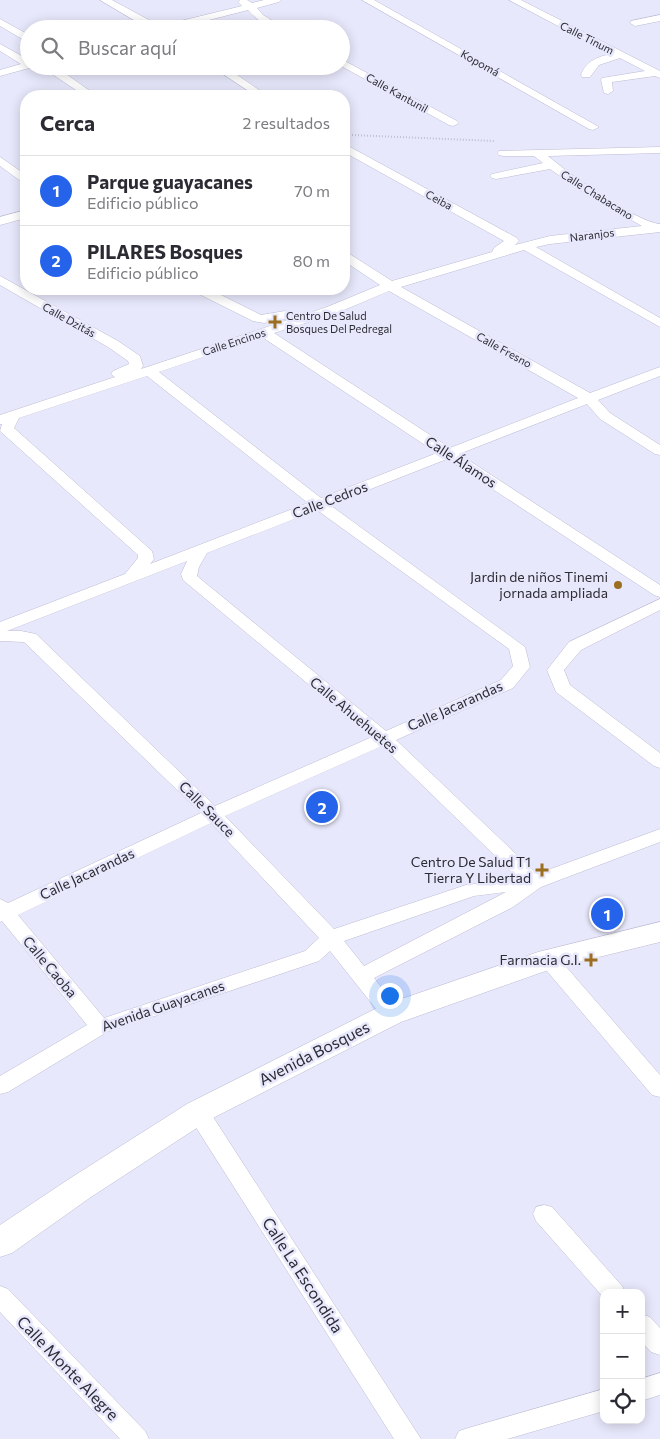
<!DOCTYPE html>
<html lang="es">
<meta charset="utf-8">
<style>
:root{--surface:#fff;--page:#f2f2f3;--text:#2b2b33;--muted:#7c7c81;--line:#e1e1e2;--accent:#2563eb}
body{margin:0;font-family:Commissioner,sans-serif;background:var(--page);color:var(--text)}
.controls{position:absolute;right:15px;bottom:15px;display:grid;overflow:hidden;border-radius:10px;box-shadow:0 2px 12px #0003}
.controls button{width:45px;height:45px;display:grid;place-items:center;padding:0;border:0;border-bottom:1px solid var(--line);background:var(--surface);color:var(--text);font:25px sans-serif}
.you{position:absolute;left:389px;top:995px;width:18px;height:18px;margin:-12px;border:4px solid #fff;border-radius:50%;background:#1a73e8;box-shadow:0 0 0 8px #1a73e833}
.badge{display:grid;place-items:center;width:32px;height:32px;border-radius:50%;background:var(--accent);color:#fff;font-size:16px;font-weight:700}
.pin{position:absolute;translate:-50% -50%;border:2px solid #fff;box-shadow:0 1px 5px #0006}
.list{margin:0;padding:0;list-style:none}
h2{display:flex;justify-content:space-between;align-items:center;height:65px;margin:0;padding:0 20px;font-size:21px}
h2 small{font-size:16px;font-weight:400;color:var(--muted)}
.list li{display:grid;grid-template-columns:32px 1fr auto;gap:15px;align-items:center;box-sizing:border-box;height:70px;padding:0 20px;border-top:1px solid var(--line)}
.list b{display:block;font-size:19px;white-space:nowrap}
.list p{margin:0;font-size:16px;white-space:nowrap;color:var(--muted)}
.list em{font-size:16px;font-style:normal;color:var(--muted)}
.icon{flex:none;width:28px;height:28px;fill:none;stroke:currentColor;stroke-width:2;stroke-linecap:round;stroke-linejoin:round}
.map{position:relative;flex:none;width:660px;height:1439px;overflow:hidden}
.search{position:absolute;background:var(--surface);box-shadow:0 2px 12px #0003;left:20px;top:20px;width:330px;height:55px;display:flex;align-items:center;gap:12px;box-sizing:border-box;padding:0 18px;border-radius:28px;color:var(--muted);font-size:19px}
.panel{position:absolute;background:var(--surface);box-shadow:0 2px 12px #0003;left:20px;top:90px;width:330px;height:205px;border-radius:20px}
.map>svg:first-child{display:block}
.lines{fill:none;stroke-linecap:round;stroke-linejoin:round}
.street-casing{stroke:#bcbcd3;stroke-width:1}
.secondary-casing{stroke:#bcbcd3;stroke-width:1}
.path{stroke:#9595a4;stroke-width:2;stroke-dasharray:0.5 2.5;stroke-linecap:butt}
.street{fill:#fff;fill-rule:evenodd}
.secondary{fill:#fff;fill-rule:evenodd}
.poi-dot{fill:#9c6e1f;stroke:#e8e8fc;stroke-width:2}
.labels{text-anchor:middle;stroke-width:5;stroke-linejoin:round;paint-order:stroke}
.far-street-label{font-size:11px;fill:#2c2c35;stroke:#e8e8fc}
.far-poi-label{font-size:11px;fill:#2c2c35;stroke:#e8e8fc;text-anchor:start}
.street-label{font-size:14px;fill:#2c2c35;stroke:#e8e8fc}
.poi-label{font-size:14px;fill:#2c2c35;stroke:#e8e8fc;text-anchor:end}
.near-street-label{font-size:16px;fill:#2c2c35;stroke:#e8e8fc}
</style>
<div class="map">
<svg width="660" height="1439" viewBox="0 0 660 1439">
<rect width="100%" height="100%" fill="#e8e8fc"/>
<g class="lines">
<g class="street-casing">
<g id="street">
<path d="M100,0H112L160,26L242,6L238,2L240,0H247L252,3L264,0H281L279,2L257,8L263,15L286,29C269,29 259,22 248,10L174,29H149Z"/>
<path d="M362,0H374L599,127L593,130L589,129Z"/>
<path d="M509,0H521L660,71V78L655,76L612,82L613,91L608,94L604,93L601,80L602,78L645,71L620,58L599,65L590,77H582L581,75C586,61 597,57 611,54Z"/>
<path d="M660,15V21L635,26L630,23L631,21Z"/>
<path d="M0,19L29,35V43L0,26Z"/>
<path d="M0,44L29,60V66L33,67L0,76V70L21,64L0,51Z"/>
<path d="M341,59L457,121L459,123L453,126L449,125L341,66Z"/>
<path d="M36,66H55L97,96H85L46,70Z"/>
<path d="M211,66H224L268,96H256Z"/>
<path d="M344,146L350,147L517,238L519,241L515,245L550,236L642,226L590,197L550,169L496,179L492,178L490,176L492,174L543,163L534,156H503L499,155L497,153L499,151L660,147V153L548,156C568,173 636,222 660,224V232L550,244L536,247L660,318V327L524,250L401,287L590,393L660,367V376L598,400L610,413L660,445V455L655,454L600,419L587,404L459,454L660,585V597L654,595L447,459L330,505L525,647L530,667L513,688L396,740L537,874L660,829V842L541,887L513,907L374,978L398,1009L401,1014L398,1019L391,1022L384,1019L330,951L319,961L107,1032L8,1092L0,1094V1076L87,1025L2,921L0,922V899L8,903L201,813L24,642L0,641V622L125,574L138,558V555L0,431L2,424H0V415L115,377L111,374L113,371L129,364L128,361L108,347L0,285V276L118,341L140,356L143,366L141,369L327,307L380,285L344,261V252L348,253L392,281L492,252L494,248L504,241L344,152ZM389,291L578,398L450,448L274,333L337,313ZM262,337L437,453L321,498L159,372ZM147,376L308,503L150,564L154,559L152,551L14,428L19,418ZM317,510L509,649L513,666L501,680L386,731L197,576L199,567L207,553ZM187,561L181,574L183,580L372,737L215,806L36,634L21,631H7ZM382,746L518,878L466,885L334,929L225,816ZM211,823L319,938L305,951L104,1018L18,915ZM506,892L364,966L344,941L474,896Z"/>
<path d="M0,157L26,175V183L22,182L0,166Z"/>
<path d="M26,210V218L0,225V217Z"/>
<path d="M194,289H209L261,315L285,311L292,315L290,318L264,323L253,321L195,292Z"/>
<path d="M660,599V610L581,650L564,670L570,685L660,753V768L654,766L556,692L547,670L569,642Z"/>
<path d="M548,952L555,954L660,1075V1097L652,1095L541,964L538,959L541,954Z"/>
<path d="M198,1104L206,1106L421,1439H394L190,1118L187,1112L190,1106Z"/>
<path d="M544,1205L552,1207L622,1286L626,1293H604V1298L536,1221L533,1214L536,1207Z"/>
<path d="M0,1286L8,1289L145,1431L149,1439H120L0,1312Z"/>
<path d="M641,1314L650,1317L660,1328V1355L651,1352L641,1341Z"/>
<path d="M660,1373V1395L641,1401V1379Z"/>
<path d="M604,1389V1411L507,1439H455L459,1431L468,1428Z"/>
</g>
</g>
<g class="secondary-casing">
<path id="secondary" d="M660,922V942L554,968L401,1022L209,1120L91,1197L12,1253L0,1257V1225L69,1179L187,1104L381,1006L538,952Z"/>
</g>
<path class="path" d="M352,135L495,141"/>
<use href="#street" class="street"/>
<use href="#secondary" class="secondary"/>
</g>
<g class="poi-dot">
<path d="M272.5 314.5h5v5h5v5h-5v5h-5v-5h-5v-5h5z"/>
<circle cx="618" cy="585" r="5"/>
<path d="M539.5 862.5h5v5h5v5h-5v5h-5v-5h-5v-5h5z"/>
<path d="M588.5 952.5h5v5h5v5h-5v5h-5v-5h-5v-5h5z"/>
</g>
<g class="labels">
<g class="far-street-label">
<text transform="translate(587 38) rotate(27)" y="4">Calle Tinum</text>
<text transform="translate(480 63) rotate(29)" y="4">Kopomá</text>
<text transform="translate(397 93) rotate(29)" y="4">Calle Kantunil</text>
<text transform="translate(597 195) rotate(32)" y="4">Calle Chabacano</text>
<text transform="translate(439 200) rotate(28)" y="4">Ceiba</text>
<text transform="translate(592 235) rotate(-7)" y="4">Naranjos</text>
<text transform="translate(69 320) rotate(29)" y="4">Calle Dzitás</text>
<text transform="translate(234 342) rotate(-18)" y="4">Calle Encinos</text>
<text transform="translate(504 350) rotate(29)" y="4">Calle Fresno</text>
</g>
<g class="far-poi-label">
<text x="286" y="320">Centro De Salud<tspan x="286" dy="13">Bosques Del Pedregal</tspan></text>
</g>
<g class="street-label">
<text transform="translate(461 462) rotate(33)" y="5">Calle Álamos</text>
<text transform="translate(330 500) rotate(-21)" y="5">Calle Cedros</text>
<text transform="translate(455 706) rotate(-24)" y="5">Calle Jacarandas</text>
<text transform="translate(354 715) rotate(40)" y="5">Calle Ahuehuetes</text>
<text transform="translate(207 809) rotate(45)" y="5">Calle Sauce</text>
<text transform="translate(87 874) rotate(-25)" y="5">Calle Jacarandas</text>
<text transform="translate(50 967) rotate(50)" y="5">Calle Caoba</text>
<text transform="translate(163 1006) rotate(-19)" y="5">Avenida Guayacanes</text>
</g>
<g class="poi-label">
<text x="608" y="582">Jardin de niños Tinemi<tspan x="608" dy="16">jornada ampliada</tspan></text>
<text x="531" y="867">Centro De Salud T1<tspan x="531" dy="16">Tierra Y Libertad</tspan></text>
<text x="581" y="965">Farmacia G.I.</text>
</g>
<g class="near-street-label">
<text transform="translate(314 1053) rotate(-27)" y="6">Avenida Bosques</text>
<text transform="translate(303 1275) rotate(57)" y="6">Calle La Escondida</text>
<text transform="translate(68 1368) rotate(46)" y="6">Calle Monte Alegre</text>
</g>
</g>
</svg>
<div class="controls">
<button>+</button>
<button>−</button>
<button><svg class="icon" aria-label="locate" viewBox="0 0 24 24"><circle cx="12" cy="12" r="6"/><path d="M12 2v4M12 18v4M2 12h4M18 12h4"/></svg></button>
</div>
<div class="you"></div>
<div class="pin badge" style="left:607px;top:914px">1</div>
<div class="pin badge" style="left:322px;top:807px">2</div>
<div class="search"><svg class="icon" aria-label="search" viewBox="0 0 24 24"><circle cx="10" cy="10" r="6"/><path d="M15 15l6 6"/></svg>Buscar aquí</div>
<section class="panel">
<h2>Cerca<small>2 resultados</small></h2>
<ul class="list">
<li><span class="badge">1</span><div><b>Parque guayacanes</b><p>Edificio público</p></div><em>70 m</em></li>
<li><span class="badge">2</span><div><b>PILARES Bosques</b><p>Edificio público</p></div><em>80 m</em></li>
</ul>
</section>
</div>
